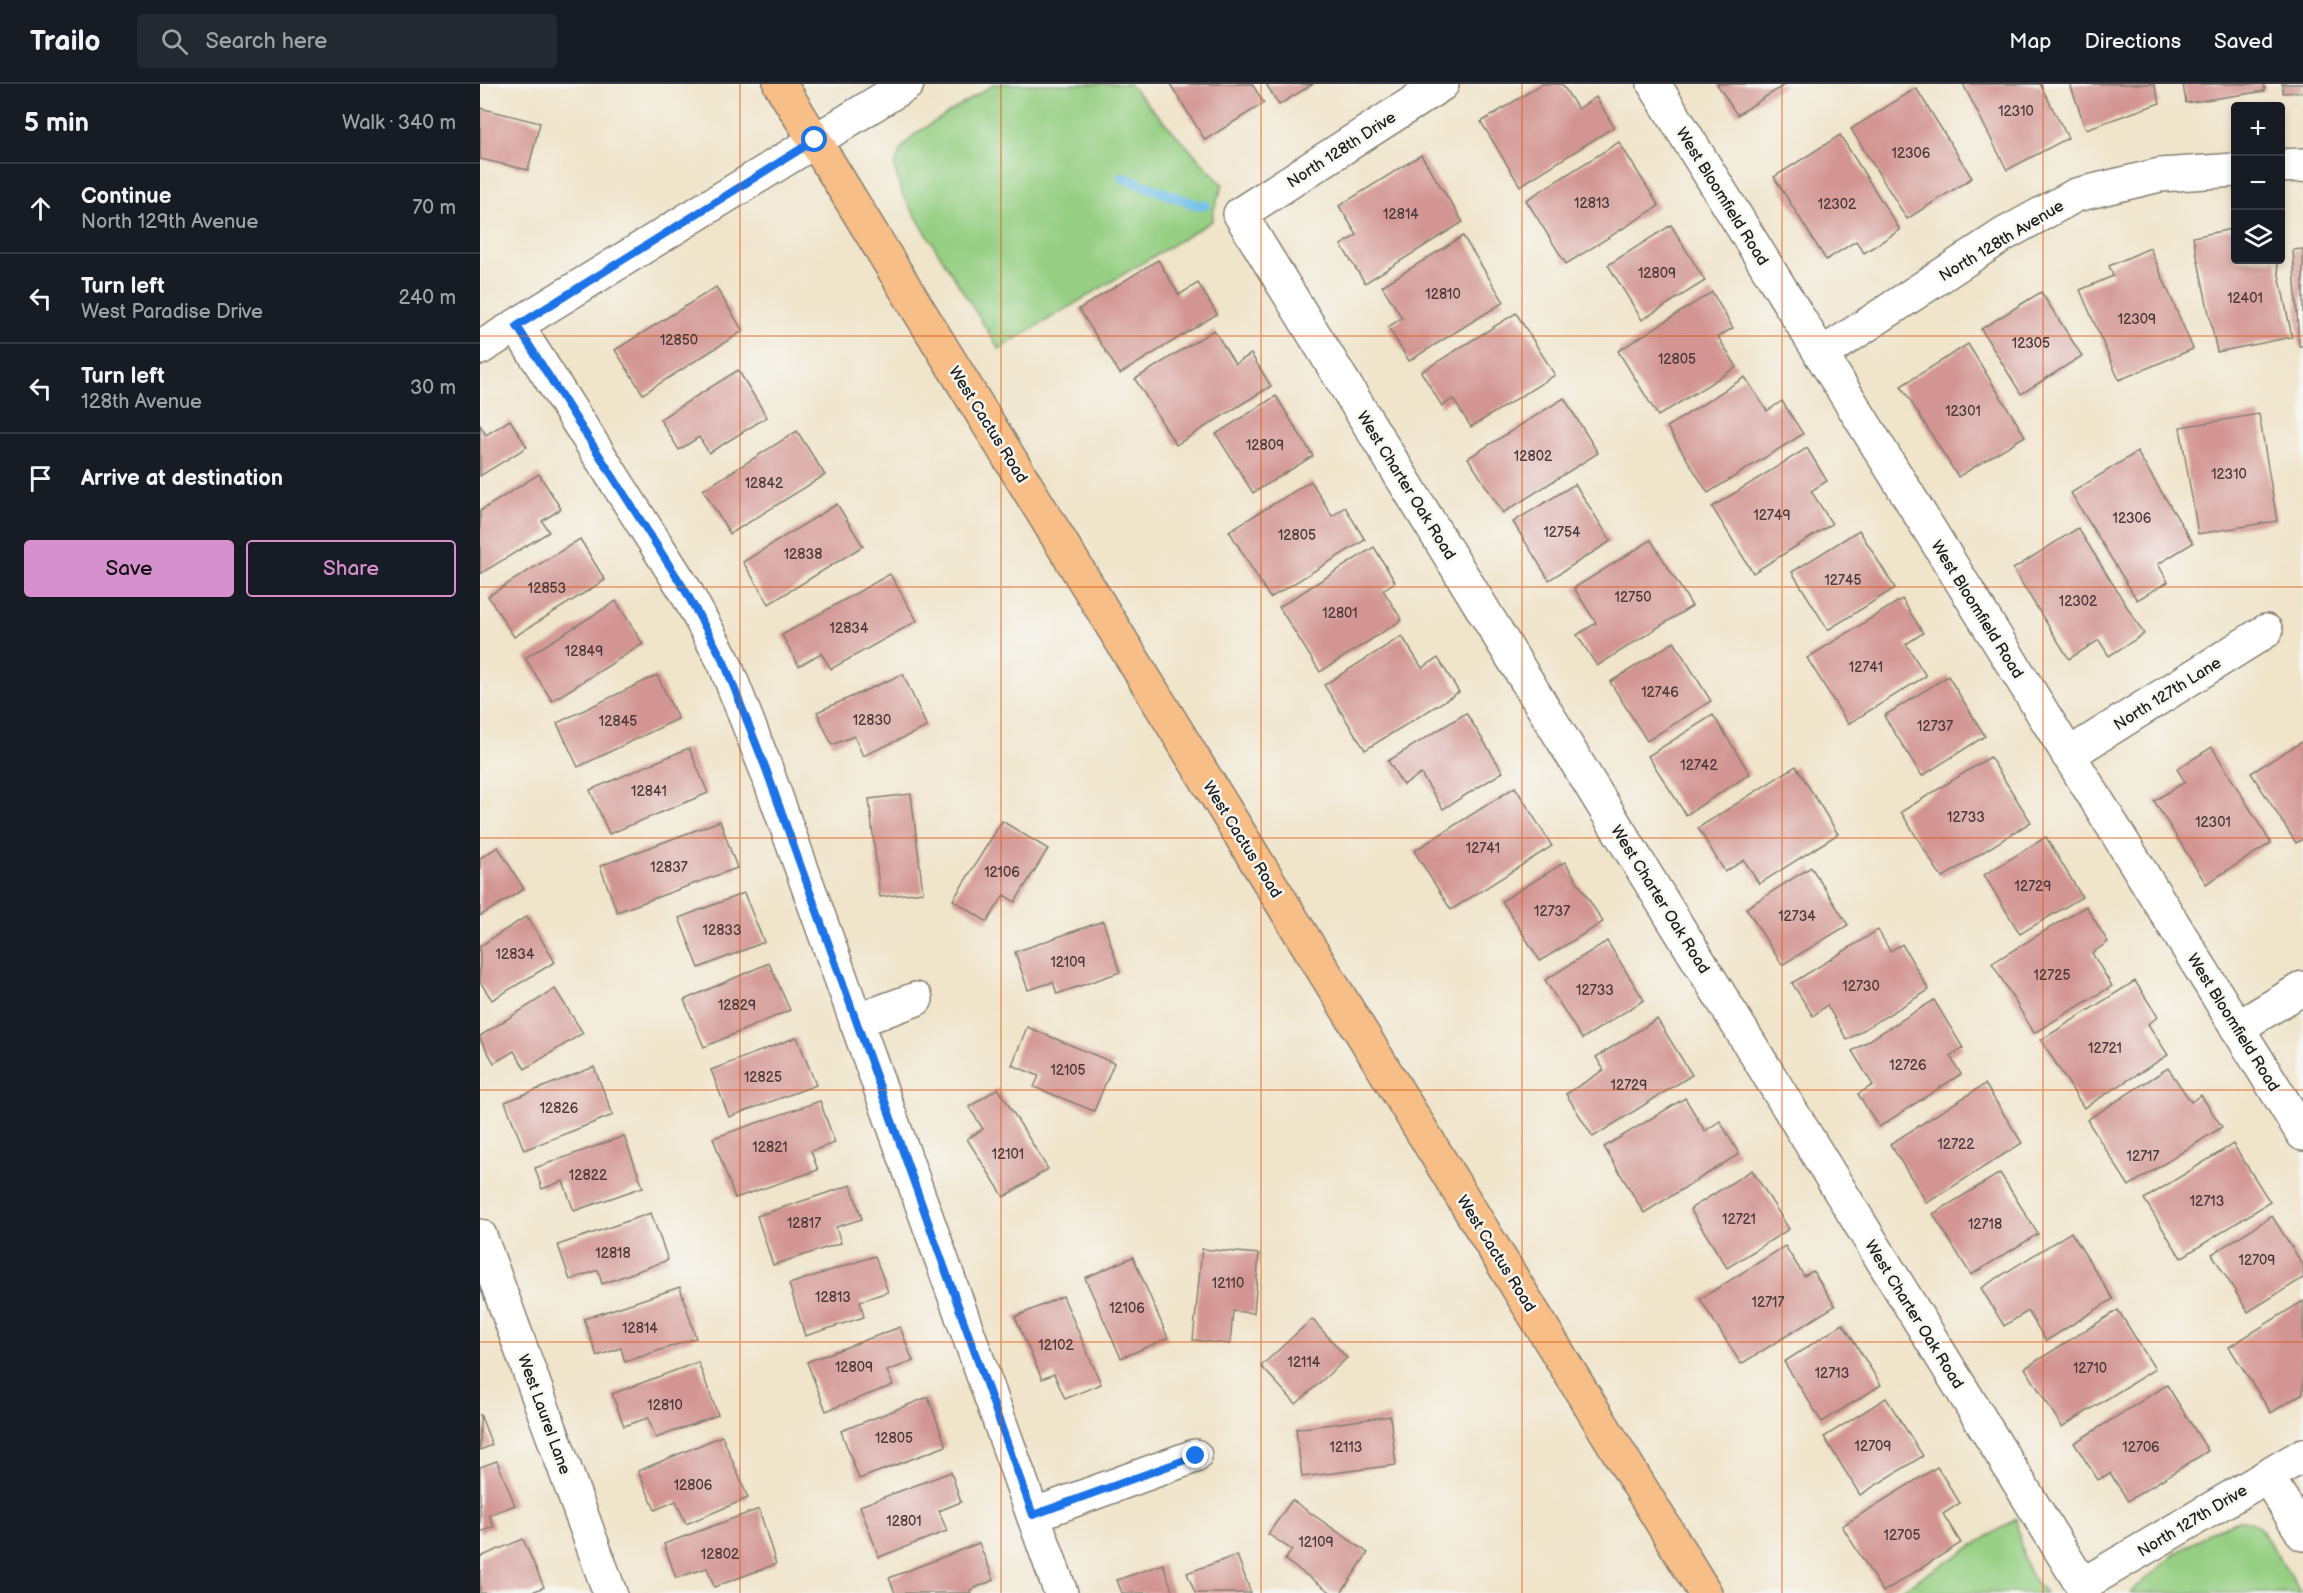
<!DOCTYPE html>
<meta charset="utf-8">
<style>
:root{--surface:#171b24;--page:#242831;--text:#f1f3f6;--muted:#9ea1a6;--line:#363941;--accent:#d690ce}
body{margin:0;font-family:"Balsamiq Sans",sans-serif;background:var(--page);color:var(--text)}
.controls{position:absolute;right:18px;top:18px;display:grid;overflow:hidden;border-radius:6px;box-shadow:0 3px 9px #0003}
.controls button{width:54px;height:54px;display:grid;place-items:center;padding:0;border:0;border-bottom:2px solid var(--line);background:var(--surface);color:var(--text);font:30px sans-serif}
.stop{position:absolute;width:18px;height:18px;margin:-14px;border:4px solid #1a73e8;border-radius:50%;background:#fff}
.stop.end{background:#1a73e8;border-color:#fff;box-shadow:0 2px 6px #0008}
.list{margin:0;padding:0;list-style:none}
h2{display:flex;justify-content:space-between;align-items:center;height:78px;margin:0;padding:0 24px;font-size:26px}
h2 small{font-size:20px;font-weight:400;color:var(--muted)}
.list li{display:grid;grid-template-columns:39px 1fr auto;gap:18px;align-items:center;box-sizing:border-box;height:90px;padding:0 24px;border-top:2px solid var(--line)}
.list b{display:block;font-size:22px;white-space:nowrap}
.list p{margin:0;font-size:20px;white-space:nowrap;color:var(--muted)}
.list em{font-size:20px;font-style:normal;color:var(--muted)}
.actions{display:flex;gap:12px;padding:18px 24px}
.actions a{flex:1;padding:14px 0;border:2px solid var(--accent);border-radius:6px;text-align:center;font-size:21px;color:var(--accent)}
.actions .main{background:var(--accent);color:#111}
.icon{flex:none;width:33px;height:33px;fill:none;stroke:currentColor;stroke-width:2;stroke-linecap:round;stroke-linejoin:round}
.map{position:relative;flex:none;width:1823px;height:1509px;overflow:hidden}
header{display:flex;align-items:center;gap:36px;box-sizing:border-box;height:84px;padding:0 30px;background:var(--surface);border-bottom:2px solid var(--line)}
header strong{font-size:28px}
nav{display:flex;gap:33px;margin-inline-start:auto;font-size:21px}
.search{width:420px;height:54px;background:var(--page);display:flex;align-items:center;gap:15px;box-sizing:border-box;padding:0 21px;border-radius:6px;color:var(--muted);font-size:22px}
main{display:flex}
aside{flex:1;background:var(--surface)}
.map>svg:first-child{display:block}
.green{fill:#96cf83;stroke:#597650;stroke-width:1.5}
.lines{fill:none;stroke-linecap:round;stroke-linejoin:round}
.stream{stroke:#6ebfea;stroke-width:10}
.building{fill:#d39593}
.minor-casing{stroke:#868073;stroke-width:36}
.major-casing{stroke:#868073;stroke-width:36}
.minor{stroke:#fff;stroke-width:33}
.major{stroke:#f7be87;stroke-width:33}
.route{stroke:#1a73e8;stroke-width:8}
.grid{fill:none;stroke:#de560d;stroke-width:1.5;stroke-opacity:0.55}
.labels{text-anchor:middle;stroke-width:5;stroke-linejoin:round;paint-order:stroke}
.number-label{font-size:14px;fill:#4a3a3a}
.street-label{font-size:16px;fill:#1c1c1c;stroke:#f6f6f2}
</style>
<header>
<strong>Trailo</strong>
<div class="search"><svg class="icon" aria-label="search" viewBox="0 0 24 24"><circle cx="10" cy="10" r="6"/><path d="M15 15l6 6"/></svg>Search here</div>
<nav><a>Map</a><a>Directions</a><a>Saved</a></nav>
</header>
<main>
<aside>
<h2>5 min<small>Walk · 340 m</small></h2>
<ul class="list">
<li><svg class="icon" aria-label="ahead" viewBox="0 0 24 24"><path d="M12 20V5M6 11l6-6 6 6"/></svg><div><b>Continue</b><p>North 129th Avenue</p></div><em>70 m</em></li>
<li><svg class="icon" aria-label="left" viewBox="0 0 24 24"><path d="M17 20v-9H6M10 6l-5 5 5 5"/></svg><div><b>Turn left</b><p>West Paradise Drive</p></div><em>240 m</em></li>
<li><svg class="icon" aria-label="left" viewBox="0 0 24 24"><path d="M17 20v-9H6M10 6l-5 5 5 5"/></svg><div><b>Turn left</b><p>128th Avenue</p></div><em>30 m</em></li>
<li><svg class="icon" aria-label="arrive" viewBox="0 0 24 24"><path d="M6 21V4h12l-3 4 3 4H6"/></svg><div><b>Arrive at destination</b></div></li>
</ul>
<div class="actions"><a class="main">Save</a><a>Share</a></div>
</aside>
<div class="map">
<svg width="1823" height="1509" viewBox="0 0 1823 1509">
<rect width="100%" height="100%" fill="#f6f6f2"/>
<filter id="ink" filterUnits="userSpaceOnUse"><feTurbulence type="fractalNoise" baseFrequency=".0167" numOctaves="2"/><feDisplacementMap in="SourceGraphic" scale="12" xChannelSelector="R" yChannelSelector="G"/><feConvolveMatrix kernelMatrix="1 2 1 2 8 2 1 2 1" color-interpolation-filters="sRGB"/></filter>
<filter id="wash" filterUnits="userSpaceOnUse"><feTurbulence type="fractalNoise" baseFrequency=".008" numOctaves="4" result="noise"/><feDisplacementMap in="SourceGraphic" scale="24" xChannelSelector="R" yChannelSelector="G"/><feGaussianBlur stdDeviation="1.35" result="paint"/><feColorMatrix in="noise" values="0 0 0 0 0 0 0 0 0 0 0 0 0 0 0 0 0 1.4 0 .05"/><feComposite in="paint" operator="in"/></filter>
<g filter="url(#wash)">
<rect width="100%" height="100%" fill="#f0e4ca"/>
<g class="green">
<path d="M514,0H649L743,101L734,125L732,137L519,265L423,112L414,83L421,65L435,50Z"/>
<path d="M1536,1435C1541,1463 1543,1490 1566,1509H1416Z"/>
<path d="M1761,1436L1770,1437L1781,1445L1821,1509H1650L1696,1469L1734,1446Z"/>
</g>
<g class="lines">
<path class="stream" d="M642,93L717,121H725"/>
</g>
<g id="blocks">
<g class="building">
<path d="M690,0H772L784,19L725,56Z"/>
<path d="M786,0H833L799,21Z"/>
<path d="M1062,0H1082L1098,25L1116,13L1134,43L1040,102L1001,38Z"/>
<path d="M1237,0H1306L1257,31Z"/>
<path d="M1483,0H1560L1588,54L1527,86Z"/>
<path d="M1590,0H1674L1680,19L1606,45Z"/>
<path d="M1703,0H1784L1785,7L1706,19Z"/>
<path d="M1802,0H1823V8L1803,9Z"/>
<path d="M1436,4L1492,94L1427,135L1371,45Z"/>
<path d="M0,24L60,39L48,86L0,75Z"/>
<path d="M1360,51L1420,146L1384,169L1376,157L1346,176L1294,93Z"/>
<path d="M1139,58L1179,122L1086,180L1046,116Z"/>
<path d="M941,71L983,138L885,199L861,161L877,151L859,122Z"/>
<path d="M1191,141L1225,197L1162,236L1128,181Z"/>
<path d="M1756,144V176H1796L1812,253L1737,268L1713,153Z"/>
<path d="M983,152L1024,218L929,277L908,243L922,234L902,202Z"/>
<path d="M1670,164L1713,265L1639,296L1600,206L1633,192L1629,182Z"/>
<path d="M1823,165V262H1819L1813,166Z"/>
<path d="M678,176L699,211L718,199L737,230L640,290L599,225Z"/>
<path d="M236,203L263,247L163,310L135,266Z"/>
<path d="M1232,208L1253,244L1238,253L1257,283L1178,332L1138,267Z"/>
<path d="M1561,208L1602,272L1541,310L1501,245Z"/>
<path d="M1036,229L1075,291L991,343L973,315L962,322L941,288Z"/>
<path d="M734,246L755,280L771,270L791,302L696,361L655,295Z"/>
<path d="M1488,260L1545,352L1478,393L1421,302Z"/>
<path d="M258,286L287,333L229,369L219,353L199,366L180,335Z"/>
<path d="M1265,293L1287,327L1302,317L1323,350L1228,409L1187,343Z"/>
<path d="M796,312L833,372L773,409L736,350Z"/>
<path d="M1084,314L1118,369L1023,429L988,374Z"/>
<path d="M1779,330L1797,437L1718,450L1700,343Z"/>
<path d="M30,336L47,363L0,392V341L6,351Z"/>
<path d="M317,347L345,391L250,450L223,406Z"/>
<path d="M1327,364L1347,397L1331,407L1352,440L1273,489L1232,423Z"/>
<path d="M1657,368L1713,459L1678,480L1688,498L1657,516L1591,409Z"/>
<path d="M59,390L81,425L62,437L69,448L0,490V427Z"/>
<path d="M831,397L852,432L865,423L885,456L790,514L749,447Z"/>
<path d="M1095,400L1131,457L1069,496L1033,438Z"/>
<path d="M357,420L383,462L289,520L263,478Z"/>
<path d="M1598,444L1664,550L1629,572L1619,556L1589,575L1533,485Z"/>
<path d="M1379,446L1415,504L1348,546L1312,488Z"/>
<path d="M100,455L125,496L34,553L8,512Z"/>
<path d="M1171,456L1212,522L1117,582L1097,551L1116,539L1094,504Z"/>
<path d="M894,463L915,498L903,506L922,536L840,588L799,523Z"/>
<path d="M410,490L437,537L351,585L341,569L319,582L302,551Z"/>
<path d="M1422,515L1443,549L1426,560L1446,592L1368,640L1327,574Z"/>
<path d="M136,517L163,560L72,617L45,574Z"/>
<path d="M922,552L942,584L958,574L979,608L885,666L844,601Z"/>
<path d="M1194,558L1231,617L1167,657L1130,598Z"/>
<path d="M423,590L447,643L383,672L374,652L352,661L337,628Z"/>
<path d="M177,591L198,635L98,683L77,639Z"/>
<path d="M1468,592L1505,652L1442,692L1404,632Z"/>
<path d="M986,629L1023,688L963,725L941,690L923,701L908,677Z"/>
<path d="M1233,631L1270,690L1206,731L1168,672Z"/>
<path d="M1823,657V755L1816,759L1771,689Z"/>
<path d="M1732,663L1791,759L1726,800L1674,717L1705,698L1697,685Z"/>
<path d="M209,664L228,709L129,750L110,706Z"/>
<path d="M1510,673L1551,738L1462,794L1421,728Z"/>
<path d="M1316,682L1358,750L1279,800L1264,776L1245,788L1218,744Z"/>
<path d="M1035,703L1072,762L971,826L934,767Z"/>
<path d="M431,710L443,808L400,813L389,715Z"/>
<path d="M240,737L257,784L137,828L120,782Z"/>
<path d="M522,737L568,765L535,818L524,811L507,838L473,816Z"/>
<path d="M1566,753L1602,813L1540,850L1504,791Z"/>
<path d="M18,763L44,805L0,832V774Z"/>
<path d="M1085,778L1123,838L1060,877L1022,817Z"/>
<path d="M1331,783L1368,841L1302,881L1266,824Z"/>
<path d="M264,809L284,858L219,884L199,834Z"/>
<path d="M1606,822L1628,858L1612,869L1632,902L1554,949L1512,879Z"/>
<path d="M47,832L75,878L12,916L0,898V862Z"/>
<path d="M623,837L640,888L577,910L573,898L548,906L535,868Z"/>
<path d="M1398,846L1410,867L1422,860L1449,906L1367,956L1347,921L1333,932L1312,899Z"/>
<path d="M1127,857L1164,916L1102,955L1065,896Z"/>
<path d="M289,879L310,926L224,963L204,916Z"/>
<path d="M1655,897L1678,933L1668,940L1688,971L1604,1024L1561,956Z"/>
<path d="M75,905L103,949L45,985L34,967L14,979L0,955V952Z"/>
<path d="M1454,916L1483,964L1470,972L1481,990L1399,1043L1378,1010L1393,1001L1372,967Z"/>
<path d="M1177,935L1212,991L1113,1053L1086,1010L1124,986L1116,973Z"/>
<path d="M547,943L634,979L614,1027L554,1003L559,992L532,981Z"/>
<path d="M317,953L336,1001L249,1033L231,986Z"/>
<path d="M114,983L133,1031L44,1066L25,1018Z"/>
<path d="M1688,984L1711,1018L1721,1011L1742,1043L1649,1102L1607,1036Z"/>
<path d="M1505,1000L1542,1059L1447,1119L1410,1060Z"/>
<path d="M518,1004L568,1085L524,1113L487,1055L503,1045L489,1023Z"/>
<path d="M1205,1014L1225,1047L1240,1037L1259,1070L1164,1129L1124,1063Z"/>
<path d="M340,1017L355,1059L331,1067L338,1086L255,1114L233,1054Z"/>
<path d="M144,1052L163,1103L94,1127L83,1097L62,1105L55,1084Z"/>
<path d="M1753,1060L1790,1118L1701,1174L1664,1115Z"/>
<path d="M1272,1086L1309,1145L1247,1184L1210,1125Z"/>
<path d="M1520,1089L1558,1150L1491,1191L1453,1130Z"/>
<path d="M371,1101L382,1135L356,1143L361,1159L293,1181L277,1132Z"/>
<path d="M171,1129L188,1176L122,1200L118,1186L90,1196L78,1161Z"/>
<path d="M1792,1132L1823,1181V1194L1768,1228L1732,1170Z"/>
<path d="M1591,1148L1633,1215L1566,1257L1548,1227L1524,1242L1501,1204Z"/>
<path d="M1305,1162L1324,1192L1333,1187L1355,1222L1261,1280L1220,1215Z"/>
<path d="M722,1165L779,1170L774,1229L753,1227L750,1260L713,1256Z"/>
<path d="M395,1172L408,1208L380,1217L384,1233L325,1252L309,1200Z"/>
<path d="M653,1173L688,1254L641,1274L605,1194Z"/>
<path d="M200,1203L216,1254L145,1278L141,1264L117,1272L104,1235Z"/>
<path d="M583,1212L621,1300L585,1315L574,1290L562,1295L535,1233Z"/>
<path d="M1823,1217V1309L1791,1329L1749,1263Z"/>
<path d="M1638,1226L1675,1285L1582,1343L1545,1284Z"/>
<path d="M832,1235L867,1274L816,1320L781,1282Z"/>
<path d="M1363,1240L1401,1301L1342,1338L1304,1278Z"/>
<path d="M420,1243L433,1277L407,1287L413,1301L346,1327L327,1278Z"/>
<path d="M218,1278L238,1331L176,1354L168,1334L144,1342L132,1310Z"/>
<path d="M1687,1301L1728,1367L1648,1417L1630,1389L1618,1396L1594,1359Z"/>
<path d="M448,1313L466,1362L379,1395L361,1347Z"/>
<path d="M1406,1314L1443,1372L1380,1411L1344,1353Z"/>
<path d="M0,1330L12,1361L0,1366Z"/>
<path d="M910,1332L916,1381L822,1393L816,1345Z"/>
<path d="M242,1352L268,1414L206,1440L196,1417L175,1426L158,1387Z"/>
<path d="M17,1377L35,1421L9,1431L14,1443L0,1448V1383Z"/>
<path d="M1457,1383L1480,1419L1463,1430L1481,1459L1403,1508L1362,1442Z"/>
<path d="M471,1388L481,1418L459,1427L467,1447L399,1473L380,1422Z"/>
<path d="M812,1416L888,1469L861,1509H852L805,1476L812,1466L788,1450Z"/>
<path d="M279,1425L296,1480L234,1503L227,1484L196,1494L184,1460Z"/>
<path d="M43,1455L64,1503L50,1509H0V1473Z"/>
<path d="M499,1459L514,1496L490,1506L491,1509H415L409,1494Z"/>
<path d="M757,1471L771,1509H715L707,1489Z"/>
<path d="M683,1480L693,1509H642L637,1496Z"/>
</g>
</g>
</g>
<g filter="url(#ink)">
<use href="#blocks" fill-opacity="0" stroke="#868073" stroke-width="1.5"/>
<g class="lines">
<g class="minor-casing">
<g id="minor">
<path d="M962,0L760,130L1602,1501L1823,1371"/>
<path d="M1174,0L1823,1050"/>
<path d="M1800,82L1823,81"/>
<path d="M37,242L205,506L244,578L286,685L581,1509"/>
<path d="M0,264L427,0"/>
<path d="M1341,271L1523,151L1596,111L1680,91L1756,86"/>
<path d="M1588,671L1786,547"/>
<path d="M376,937L436,915"/>
<path d="M1757,944L1823,904"/>
<path d="M0,1152L130,1509"/>
<path d="M1787,1392L1823,1450"/>
<path d="M553,1431L715,1372"/>
</g>
</g>
<g class="major-casing">
<path id="major" d="M300,0L1225,1509"/>
</g>
<use href="#minor" class="minor"/>
<use href="#major" class="major"/>
</g>
</g>
<g class="lines" filter="url(#ink)">
<path class="route" d="M335,56L37,242L205,506L244,578L286,685L553,1431L716,1372"/>
</g>
<path class="grid" d="M260,0V1509M521,0V1509M781,0V1509M1042,0V1509M1302,0V1509M1563,0V1509M0,252H1823M0,503H1823M0,754H1823M0,1006H1823M0,1258H1823"/>
<g class="labels">
<g class="number-label">
<text x="1536" y="32">12310</text>
<text x="1431" y="74">12306</text>
<text x="1112" y="124">12813</text>
<text x="1357" y="125">12302</text>
<text x="921" y="135">12814</text>
<text x="1177" y="194">12809</text>
<text x="963" y="215">12810</text>
<text x="1765" y="219">12401</text>
<text x="1657" y="240">12309</text>
<text x="199" y="261">12850</text>
<text x="1551" y="264">12305</text>
<text x="1197" y="280">12805</text>
<text x="1483" y="332">12301</text>
<text x="785" y="366">12809</text>
<text x="1053" y="377">12802</text>
<text x="1749" y="395">12310</text>
<text x="284" y="404">12842</text>
<text x="1292" y="436">12749</text>
<text x="1652" y="439">12306</text>
<text x="1082" y="453">12754</text>
<text x="817" y="456">12805</text>
<text x="323" y="475">12838</text>
<text x="1363" y="501">12745</text>
<text x="67" y="509">12853</text>
<text x="1153" y="518">12750</text>
<text x="1598" y="522">12302</text>
<text x="860" y="534">12801</text>
<text x="369" y="549">12834</text>
<text x="104" y="572">12849</text>
<text x="1386" y="588">12741</text>
<text x="1180" y="613">12746</text>
<text x="392" y="641">12830</text>
<text x="138" y="642">12845</text>
<text x="1455" y="647">12737</text>
<text x="1219" y="686">12742</text>
<text x="169" y="712">12841</text>
<text x="1486" y="738">12733</text>
<text x="1733" y="743">12301</text>
<text x="1003" y="769">12741</text>
<text x="189" y="788">12837</text>
<text x="522" y="793">12106</text>
<text x="1553" y="807">12729</text>
<text x="1072" y="832">12737</text>
<text x="1317" y="837">12734</text>
<text x="242" y="851">12833</text>
<text x="35" y="875">12834</text>
<text x="588" y="883">12109</text>
<text x="1572" y="896">12725</text>
<text x="1381" y="907">12730</text>
<text x="1115" y="911">12733</text>
<text x="257" y="926">12829</text>
<text x="1625" y="969">12721</text>
<text x="1428" y="986">12726</text>
<text x="588" y="991">12105</text>
<text x="283" y="998">12825</text>
<text x="1149" y="1006">12729</text>
<text x="79" y="1029">12826</text>
<text x="1476" y="1065">12722</text>
<text x="290" y="1068">12821</text>
<text x="528" y="1075">12101</text>
<text x="1663" y="1077">12717</text>
<text x="108" y="1096">12822</text>
<text x="1727" y="1122">12713</text>
<text x="1259" y="1140">12721</text>
<text x="324" y="1144">12817</text>
<text x="1505" y="1145">12718</text>
<text x="133" y="1174">12818</text>
<text x="1777" y="1181">12709</text>
<text x="748" y="1204">12110</text>
<text x="353" y="1218">12813</text>
<text x="1288" y="1223">12717</text>
<text x="647" y="1229">12106</text>
<text x="160" y="1249">12814</text>
<text x="576" y="1266">12102</text>
<text x="824" y="1283">12114</text>
<text x="374" y="1288">12809</text>
<text x="1610" y="1289">12710</text>
<text x="1352" y="1294">12713</text>
<text x="185" y="1326">12810</text>
<text x="414" y="1359">12805</text>
<text x="1393" y="1367">12709</text>
<text x="866" y="1368">12113</text>
<text x="1661" y="1368">12706</text>
<text x="213" y="1406">12806</text>
<text x="424" y="1442">12801</text>
<text x="1422" y="1456">12705</text>
<text x="836" y="1463">12109</text>
<text x="240" y="1475">12802</text>
</g>
<g class="street-label">
<text transform="translate(861 65) rotate(-33)" y="6">North 128th Drive</text>
<text transform="translate(1243 112) rotate(58)" y="6">West Bloomfield Road</text>
<text transform="translate(1521 156) rotate(-31)" y="6">North 128th Avenue</text>
<text transform="translate(509 340) rotate(58)" y="6">West Cactus Road</text>
<text transform="translate(927 401) rotate(58)" y="6">West Charter Oak Road</text>
<text transform="translate(1498 525) rotate(58)" y="6">West Bloomfield Road</text>
<text transform="translate(1687 609) rotate(-32)" y="6">North 127th Lane</text>
<text transform="translate(763 755) rotate(58)" y="6">West Cactus Road</text>
<text transform="translate(1181 815) rotate(58)" y="6">West Charter Oak Road</text>
<text transform="translate(1754 938) rotate(58)" y="6">West Bloomfield Road</text>
<text transform="translate(1017 1169) rotate(58)" y="6">West Cactus Road</text>
<text transform="translate(1435 1230) rotate(58)" y="6">West Charter Oak Road</text>
<text transform="translate(65 1330) rotate(70)" y="6">West Laurel Lane</text>
<text transform="translate(1712 1436) rotate(-31)" y="6">North 127th Drive</text>
</g>
</g>
</svg>
<div class="controls">
<button>+</button>
<button>−</button>
<button><svg class="icon" aria-label="layers" viewBox="0 0 24 24"><path d="M12 4l9 5-9 5-9-5zM3 14l9 5 9-5"/></svg></button>
</div>
<div class="stop" style="left:335px;top:56px"></div>
<div class="stop end" style="left:716px;top:1372px"></div>
</div>
</main>
